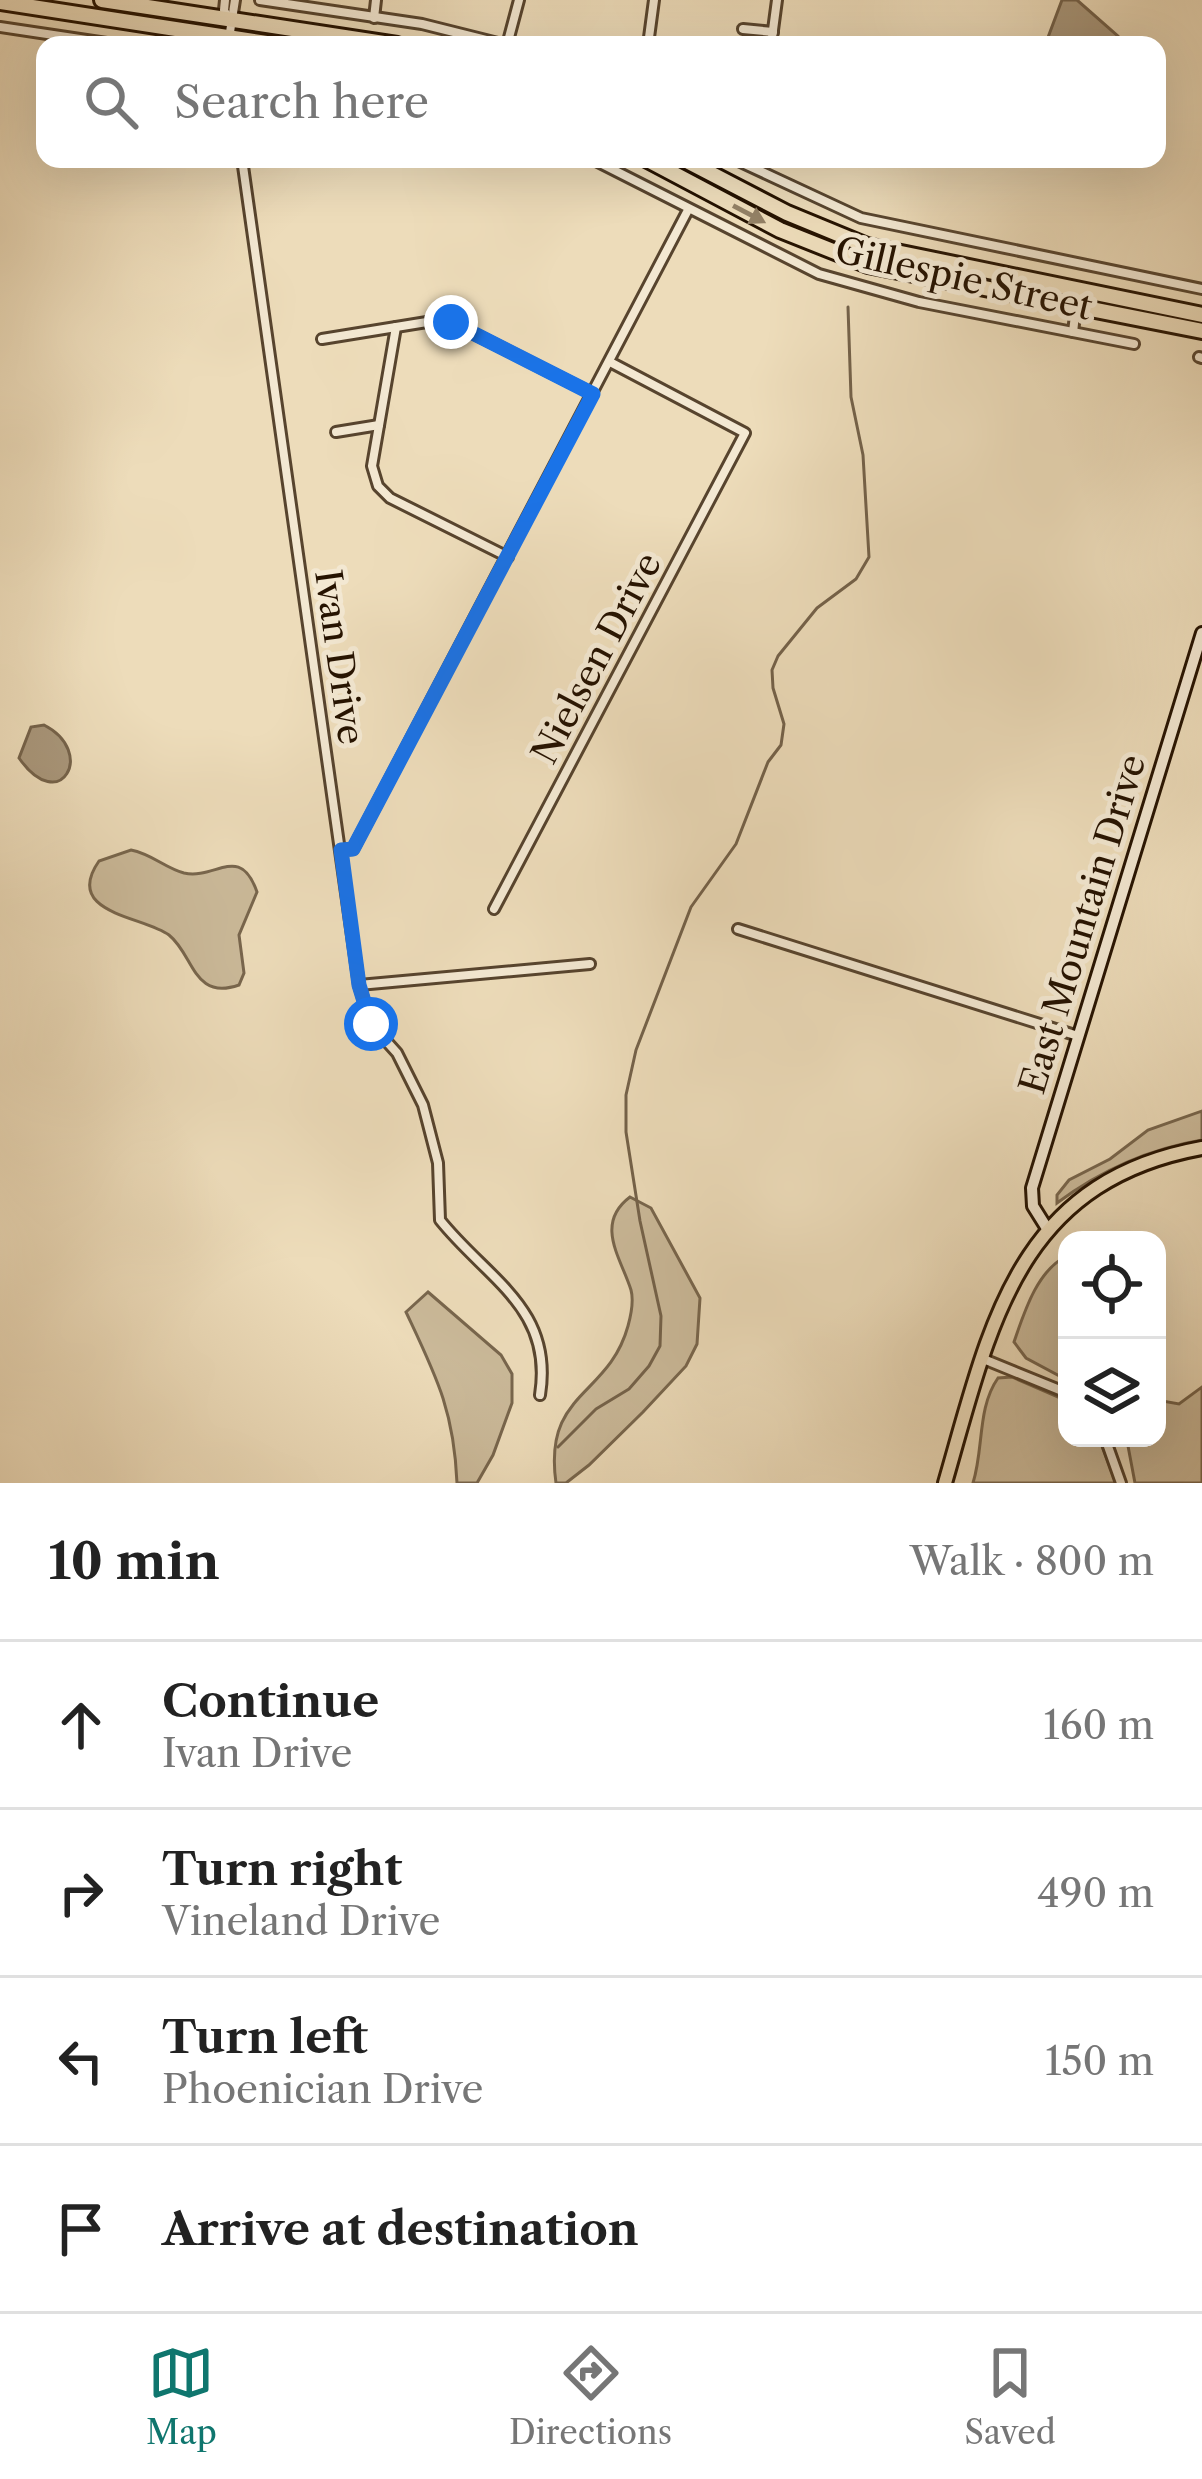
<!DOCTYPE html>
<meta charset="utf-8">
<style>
:root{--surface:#fff;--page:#f6f6f6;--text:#222;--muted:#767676;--line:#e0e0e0;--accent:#0f766e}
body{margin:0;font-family:"Libre Caslon Text",serif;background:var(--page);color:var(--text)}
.controls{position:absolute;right:36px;bottom:36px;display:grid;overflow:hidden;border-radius:24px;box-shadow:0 12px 48px #0002}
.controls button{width:108px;height:108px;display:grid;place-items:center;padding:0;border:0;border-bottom:3px solid var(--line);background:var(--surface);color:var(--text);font:60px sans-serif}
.stop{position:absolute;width:36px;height:36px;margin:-27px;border:9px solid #1a73e8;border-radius:50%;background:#fff}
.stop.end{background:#1a73e8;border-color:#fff;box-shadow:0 3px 12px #0008}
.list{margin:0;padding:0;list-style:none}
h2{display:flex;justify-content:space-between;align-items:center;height:156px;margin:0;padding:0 48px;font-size:51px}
h2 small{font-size:39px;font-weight:400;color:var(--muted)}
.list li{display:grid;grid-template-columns:78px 1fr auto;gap:36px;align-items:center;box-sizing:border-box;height:168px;padding:0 48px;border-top:3px solid var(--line)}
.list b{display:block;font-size:45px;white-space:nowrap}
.list p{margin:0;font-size:39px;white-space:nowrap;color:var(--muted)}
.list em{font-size:39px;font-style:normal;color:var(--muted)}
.icon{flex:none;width:66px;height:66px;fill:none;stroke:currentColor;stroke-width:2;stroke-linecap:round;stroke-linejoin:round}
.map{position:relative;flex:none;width:1202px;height:1483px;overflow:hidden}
.search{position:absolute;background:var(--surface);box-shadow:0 12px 48px #0002;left:36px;right:36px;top:36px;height:132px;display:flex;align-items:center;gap:30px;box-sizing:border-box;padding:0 42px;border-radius:24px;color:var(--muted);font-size:45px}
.sheet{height:828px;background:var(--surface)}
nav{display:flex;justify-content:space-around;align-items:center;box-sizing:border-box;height:168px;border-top:3px solid var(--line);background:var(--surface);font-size:33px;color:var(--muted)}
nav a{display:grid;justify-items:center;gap:6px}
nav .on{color:var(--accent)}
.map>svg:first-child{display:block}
.green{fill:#cbba9a;stroke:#78664d;stroke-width:3}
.water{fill:#a9977b;stroke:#74624a;stroke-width:3}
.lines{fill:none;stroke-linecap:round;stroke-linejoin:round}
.stream{stroke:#74624a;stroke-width:3}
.street-casing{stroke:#57442e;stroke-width:14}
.secondary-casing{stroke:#251200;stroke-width:16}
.primary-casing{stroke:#251200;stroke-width:18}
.highway-casing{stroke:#251200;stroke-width:20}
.street{stroke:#f3e8d2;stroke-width:8}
.secondary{stroke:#f3e8d2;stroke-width:10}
.primary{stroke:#eddcba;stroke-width:12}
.highway{stroke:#eddcba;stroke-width:14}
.oneway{fill:#938166}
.route{stroke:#1a73e8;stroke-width:15}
.labels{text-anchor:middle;stroke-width:10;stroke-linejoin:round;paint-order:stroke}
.street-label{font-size:36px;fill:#251200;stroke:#f3e8d2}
</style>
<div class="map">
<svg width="1202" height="1483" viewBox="0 0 1202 1483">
<rect width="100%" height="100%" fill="#eddcba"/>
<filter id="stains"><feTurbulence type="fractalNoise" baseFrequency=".00167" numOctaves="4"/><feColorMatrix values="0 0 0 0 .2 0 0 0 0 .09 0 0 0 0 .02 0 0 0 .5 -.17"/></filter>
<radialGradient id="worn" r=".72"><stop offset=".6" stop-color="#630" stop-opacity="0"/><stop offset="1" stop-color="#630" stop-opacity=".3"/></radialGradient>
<g class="green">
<path d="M131,850C152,854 165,868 184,873C216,880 240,843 257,892L239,935L244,973L239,985C193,1001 194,955 169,935C144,916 62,914 99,861Z"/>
<path d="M1202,1111V1140C1149,1149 1100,1171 1057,1203V1195L1069,1180L1110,1159L1148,1130Z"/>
<path d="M630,1197L651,1208L700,1298L697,1344L686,1366L643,1412L589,1465L566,1483H556C543,1391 608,1398 628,1326C631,1315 634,1301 631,1290C621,1258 594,1224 630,1197Z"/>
<path d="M1067,1256V1380L1026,1358L1014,1342C1024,1313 1037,1270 1067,1256Z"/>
<path d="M428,1292L501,1355L512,1374V1403L493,1455L477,1483H457C454,1410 436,1376 406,1312Z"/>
<path d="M1012,1377L1067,1401V1438H1099L1116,1483H973C984,1448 977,1408 998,1378Z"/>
<path d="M1202,1387V1483H1135L1128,1446L1122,1438H1157V1400L1179,1404Z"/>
</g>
<g class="water">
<path d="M1062,0H1077L1118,36L1117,45H1057L1047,40Z"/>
<path d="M44,725C97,752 60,817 19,758L31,727Z"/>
</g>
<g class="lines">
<path class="stream" d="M558,1447L596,1409L629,1389L649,1366L660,1346L661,1316L640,1221L626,1132V1095L636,1050L691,907L736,844L768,762L781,745L784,724L773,688L772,670L778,656L817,608L856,579L869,557L863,455L851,397L848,307"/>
<g class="street-casing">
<g id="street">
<path d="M225,0L224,10L228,18"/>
<path d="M260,0L422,24L506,45"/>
<path d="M374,18L376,0"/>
<path d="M0,27L120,45"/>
<path d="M743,29L773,32"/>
<path d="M228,45L235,0"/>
<path d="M507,45L519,0"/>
<path d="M648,45L654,0"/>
<path d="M771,45L777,0"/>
<path d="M242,159L359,985L371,1024L397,1053L423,1105L438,1163L440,1220C487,1279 554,1308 540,1395"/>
<path d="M592,159L819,274L919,302L1134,344"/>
<path d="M734,159L861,218L1202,289"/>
<path d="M396,327L372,466L378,486L390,498L508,557"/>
<path d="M1073,332L1076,307"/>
<path d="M322,339L433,321L451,322L593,394"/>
<path d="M1199,357L1202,358"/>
<path d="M336,432L379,425"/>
<path d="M341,850L353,849L688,210"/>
<path d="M494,909L745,433L610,362"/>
<path d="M738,929L1078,1036"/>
<path d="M359,985L590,964"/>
<path d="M981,1358L1067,1393"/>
<path d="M1105,1438L1121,1483"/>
</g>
</g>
<g class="secondary-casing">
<path id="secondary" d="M1048,1230L1033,1206L1032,1188L1202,633"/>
</g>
<g class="primary-casing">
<path id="primary" d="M945,1483C990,1328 1015,1182 1202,1148"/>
</g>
<g class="highway-casing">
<g id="highway">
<path d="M102,0L397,45"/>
<path d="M0,2L280,45"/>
<path d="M646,159L780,230L868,265L1202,331"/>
<path d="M683,159L787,213L867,246L1202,315"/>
</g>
</g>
<use href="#street" class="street"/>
<use href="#secondary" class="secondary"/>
<use href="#primary" class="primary"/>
<use href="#highway" class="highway"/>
</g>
<defs><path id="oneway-solid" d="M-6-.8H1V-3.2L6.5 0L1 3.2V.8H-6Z" transform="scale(3)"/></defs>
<use class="oneway" href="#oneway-solid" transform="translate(749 214) rotate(28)"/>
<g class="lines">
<path class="route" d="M371,1024L359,985L341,850L353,849L593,394L451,322"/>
</g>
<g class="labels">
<g class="street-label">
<text transform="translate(964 278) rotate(13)" y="13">Gillespie Street</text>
<text transform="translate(340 657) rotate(82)" y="13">Ivan Drive</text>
<text transform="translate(596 658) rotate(-62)" y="13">Nielsen Drive</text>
<text transform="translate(1082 924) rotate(-73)" y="13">East Mountain Drive</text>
</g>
</g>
<rect width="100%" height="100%" filter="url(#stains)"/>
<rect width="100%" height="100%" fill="url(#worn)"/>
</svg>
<div class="controls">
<button><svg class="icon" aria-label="locate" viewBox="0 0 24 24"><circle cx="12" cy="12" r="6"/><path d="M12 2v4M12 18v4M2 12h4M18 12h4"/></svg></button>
<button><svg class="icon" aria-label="layers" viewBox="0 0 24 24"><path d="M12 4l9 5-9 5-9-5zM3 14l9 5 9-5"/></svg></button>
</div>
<div class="stop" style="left:371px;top:1024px"></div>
<div class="stop end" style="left:451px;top:322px"></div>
<div class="search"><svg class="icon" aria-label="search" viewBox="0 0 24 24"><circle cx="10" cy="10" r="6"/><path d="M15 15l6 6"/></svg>Search here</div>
</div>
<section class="sheet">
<h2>10 min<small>Walk · 800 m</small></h2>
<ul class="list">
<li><svg class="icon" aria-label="ahead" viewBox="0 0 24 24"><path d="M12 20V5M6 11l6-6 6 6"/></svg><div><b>Continue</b><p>Ivan Drive</p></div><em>160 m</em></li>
<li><svg class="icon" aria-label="right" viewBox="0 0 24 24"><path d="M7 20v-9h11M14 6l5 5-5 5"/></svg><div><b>Turn right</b><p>Vineland Drive</p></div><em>490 m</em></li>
<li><svg class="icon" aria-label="left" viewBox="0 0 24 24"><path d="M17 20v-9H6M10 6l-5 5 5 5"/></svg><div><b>Turn left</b><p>Phoenician Drive</p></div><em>150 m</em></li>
<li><svg class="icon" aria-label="arrive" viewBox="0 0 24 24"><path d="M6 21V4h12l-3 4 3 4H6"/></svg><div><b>Arrive at destination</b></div></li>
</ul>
</section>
<nav>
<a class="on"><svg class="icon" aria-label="map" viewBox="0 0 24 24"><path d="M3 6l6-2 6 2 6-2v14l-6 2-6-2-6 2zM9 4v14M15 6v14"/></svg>Map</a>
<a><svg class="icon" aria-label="directions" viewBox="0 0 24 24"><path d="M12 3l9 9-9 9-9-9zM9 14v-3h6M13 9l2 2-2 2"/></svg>Directions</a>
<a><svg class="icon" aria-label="saved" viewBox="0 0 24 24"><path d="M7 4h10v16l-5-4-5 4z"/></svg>Saved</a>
</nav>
